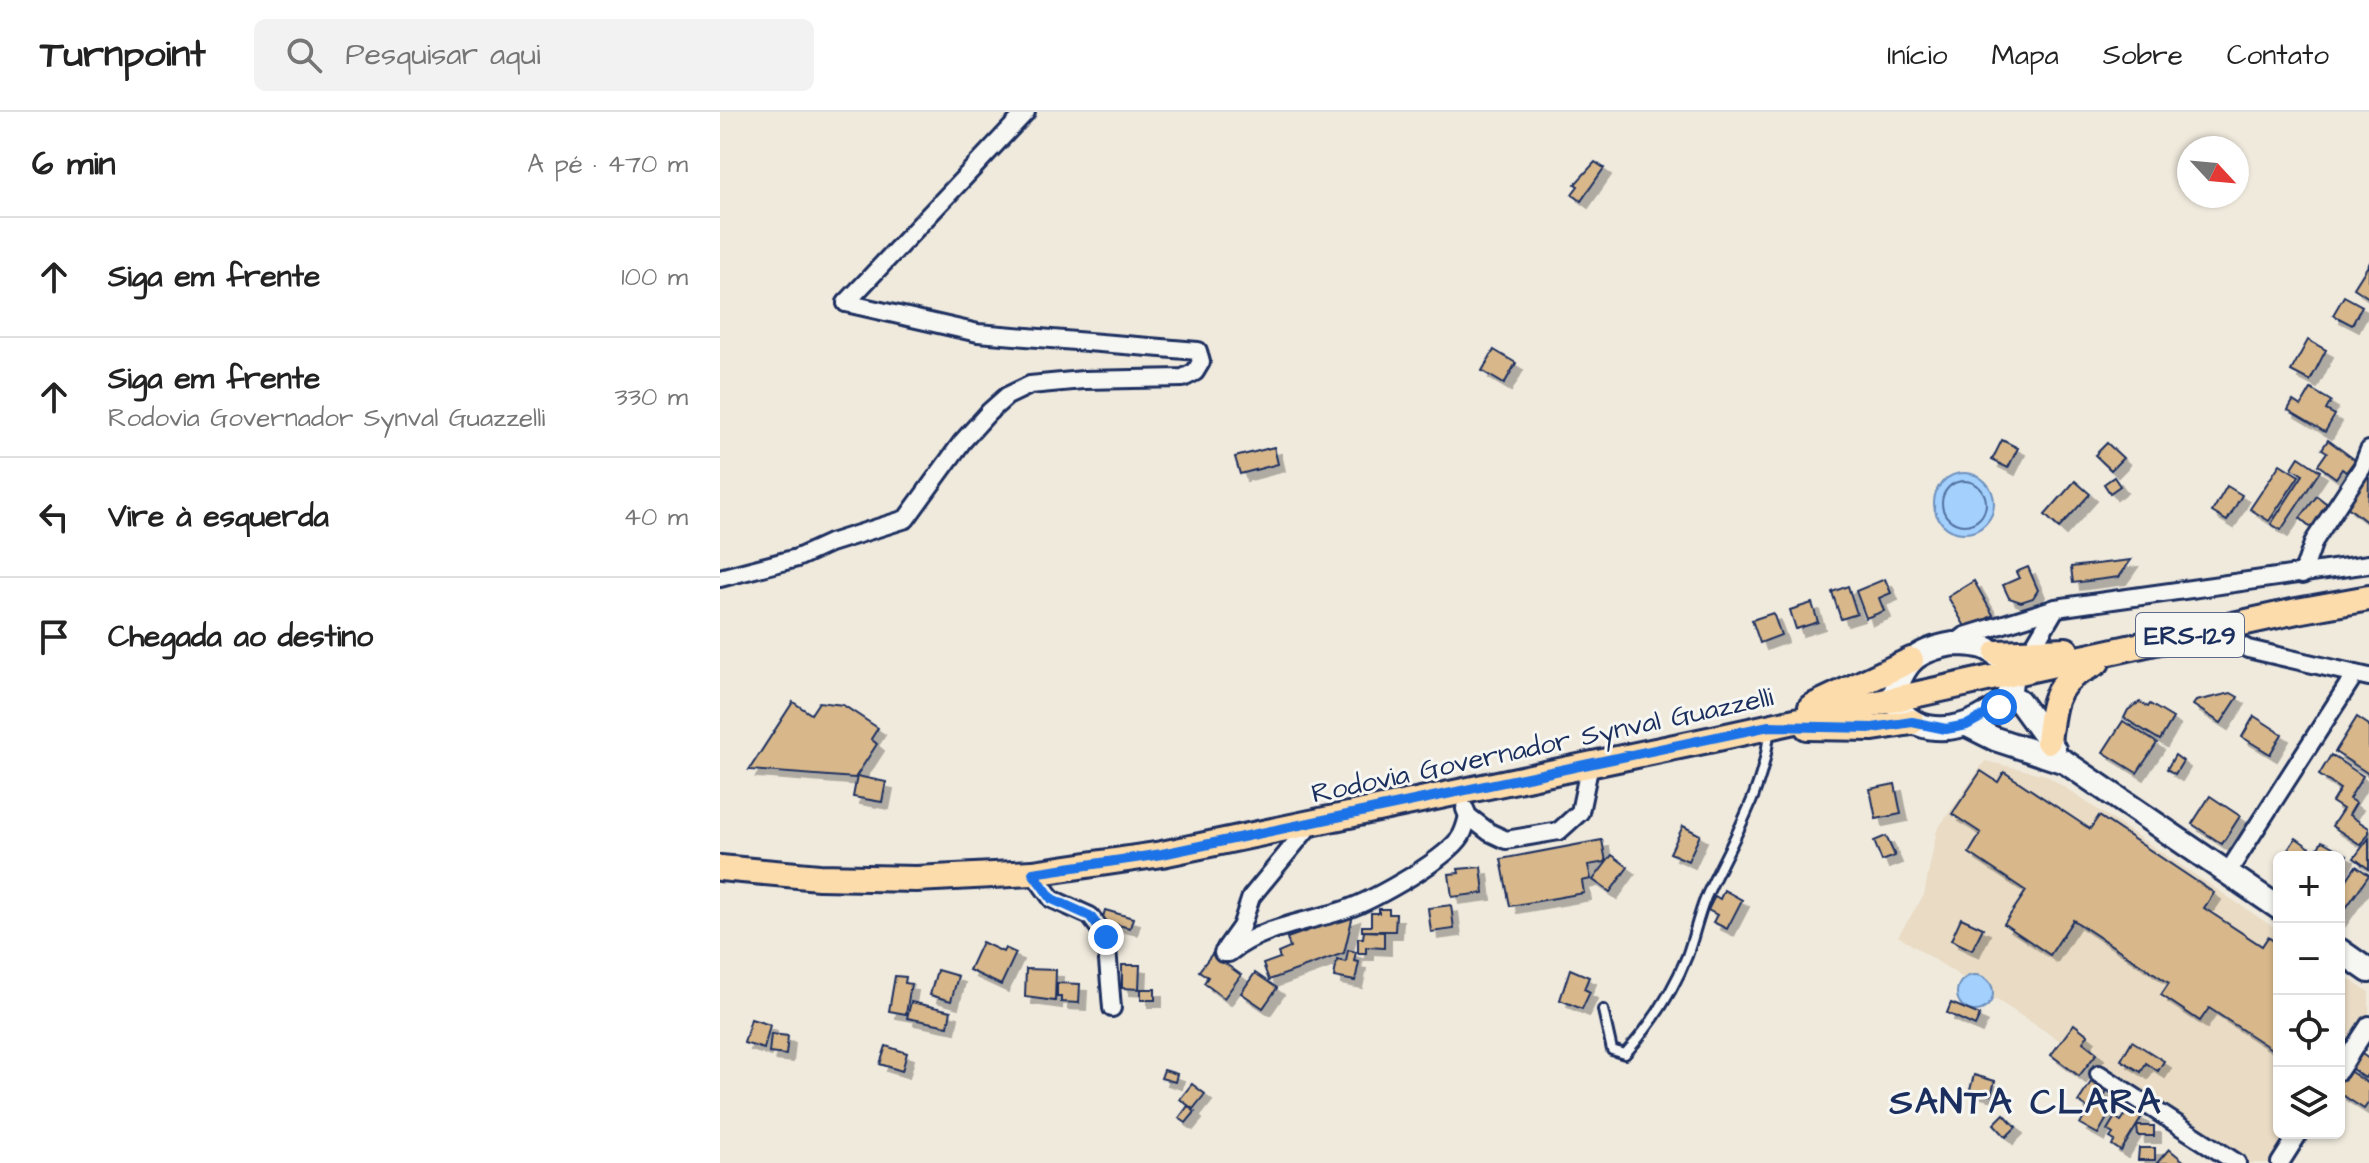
<!DOCTYPE html>
<html lang="pt">
<meta charset="utf-8">
<style>
:root{--surface:#fff;--page:#f2f2f2;--text:#222;--muted:#767676;--line:#e0e0e0}
body{margin:0;font-family:"Architects Daughter",sans-serif;background:var(--page);color:var(--text)}
.controls{position:absolute;right:24px;bottom:24px;display:grid;overflow:hidden;border-radius:12px;box-shadow:0 2px 6px #0004}
.controls button{width:72px;height:72px;display:grid;place-items:center;padding:0;border:0;border-bottom:2px solid var(--line);background:var(--surface);color:var(--text);font:40px sans-serif}
.compass{position:absolute;left:1457px;top:24px;width:72px;height:72px;border-radius:50%;background:var(--surface);box-shadow:0 2px 6px #0004;rotate:116deg}
.stop{position:absolute;width:24px;height:24px;margin:-18px;border:6px solid #1a73e8;border-radius:50%;background:#fff}
.stop.end{background:#1a73e8;border-color:#fff;box-shadow:0 2px 8px #0008}
.list{margin:0;padding:0;list-style:none}
h2{display:flex;justify-content:space-between;align-items:center;height:104px;margin:0;padding:0 32px;font-size:34px}
h2 small{font-size:26px;font-weight:400;color:var(--muted)}
.list li{display:grid;grid-template-columns:52px 1fr auto;gap:24px;align-items:center;box-sizing:border-box;height:120px;padding:0 32px;border-top:2px solid var(--line)}
.list b{display:block;font-size:30px;white-space:nowrap}
.list p{margin:0;font-size:26px;white-space:nowrap;color:var(--muted)}
.list em{font-size:26px;font-style:normal;color:var(--muted)}
.icon{flex:none;width:44px;height:44px;fill:none;stroke:currentColor;stroke-width:2;stroke-linecap:round;stroke-linejoin:round}
.map{position:relative;flex:none;width:1649px;height:1051px;overflow:hidden}
header{display:flex;align-items:center;gap:48px;box-sizing:border-box;height:112px;padding:0 40px;background:var(--surface);border-bottom:2px solid var(--line)}
header strong{font-size:38px}
nav{display:flex;gap:44px;margin-inline-start:auto;font-size:28px}
.search{width:560px;height:72px;background:var(--page);display:flex;align-items:center;gap:20px;box-sizing:border-box;padding:0 28px;border-radius:12px;color:var(--muted);font-size:30px}
main{display:flex}
aside{flex:1;background:var(--surface)}
.map>svg:first-child{display:block}
.built{fill:#e9dbc4}
.water{fill:#a3d0fd;stroke:#6d90bd;stroke-width:2}
.lines{fill:none;stroke-linecap:round;stroke-linejoin:round}
.shore{stroke:#516f9e;stroke-width:2}
.building{fill:#d8b88b;stroke:#1b2f5e;stroke-width:2;filter:url(#shadow)}
.lane-casing{stroke:#1b2f5e;stroke-width:14}
.street-casing{stroke:#1b2f5e;stroke-width:22}
.secondary-casing{stroke:#1b2f5e;stroke-width:28}
.primary-casing{stroke:#1b2f5e;stroke-width:30}
.lane{stroke:#f6f6f2;stroke-width:8}
.street{stroke:#f6f6f2;stroke-width:16}
.secondary{stroke:#f6f6f2;stroke-width:22}
.primary{stroke:#fddcac;stroke-width:24}
.route{stroke:#1a73e8;stroke-width:10}
.labels{text-anchor:middle;stroke-width:6;stroke-linejoin:round;paint-order:stroke}
.shield{fill:#f6f6f2;stroke:#5d6b8a;stroke-width:2}
.shield-label{font-size:26px;font-weight:bold;fill:#1b2f5e}
.street-label{font-size:28px;fill:#1b2f5e;stroke:#f6f6f2}
.district-label{font-size:36px;font-weight:bold;letter-spacing:2px;fill:#1b2f5e;stroke:#f6f6f2}
</style>
<header>
<strong>Turnpoint</strong>
<div class="search"><svg class="icon" aria-label="search" viewBox="0 0 24 24"><circle cx="10" cy="10" r="6"/><path d="M15 15l6 6"/></svg>Pesquisar aqui</div>
<nav><a>Início</a><a>Mapa</a><a>Sobre</a><a>Contato</a></nav>
</header>
<main>
<aside>
<h2>6 min<small>A pé · 470 m</small></h2>
<ul class="list">
<li><svg class="icon" aria-label="ahead" viewBox="0 0 24 24"><path d="M12 20V5M6 11l6-6 6 6"/></svg><div><b>Siga em frente</b></div><em>100 m</em></li>
<li><svg class="icon" aria-label="ahead" viewBox="0 0 24 24"><path d="M12 20V5M6 11l6-6 6 6"/></svg><div><b>Siga em frente</b><p>Rodovia Governador Synval Guazzelli</p></div><em>330 m</em></li>
<li><svg class="icon" aria-label="left" viewBox="0 0 24 24"><path d="M17 20v-9H6M10 6l-5 5 5 5"/></svg><div><b>Vire à esquerda</b></div><em>40 m</em></li>
<li><svg class="icon" aria-label="arrive" viewBox="0 0 24 24"><path d="M6 21V4h12l-3 4 3 4H6"/></svg><div><b>Chegada ao destino</b></div></li>
</ul>
</aside>
<div class="map">
<svg width="1649" height="1051" viewBox="0 0 1649 1051">
<defs>
<filter id="shadow"><feDropShadow dx="7" dy="7" stdDeviation="0" flood-color="#0004"/></filter>
</defs>
<rect width="100%" height="100%" fill="#f0eadd"/>
<filter id="ink" filterUnits="userSpaceOnUse"><feTurbulence type="fractalNoise" baseFrequency=".0125" numOctaves="2"/><feDisplacementMap in="SourceGraphic" scale="16" xChannelSelector="R" yChannelSelector="G"/><feConvolveMatrix kernelMatrix="1 2 1 2 8 2 1 2 1" color-interpolation-filters="sRGB"/></filter>
<g filter="url(#ink)">
<g class="built">
<path d="M1265,649L1326,663L1559,819V1021H1572L1553,1051H1529L1178,824L1204,783L1217,718Z"/>
<path d="M1619,860L1649,880V901L1619,948Z"/>
</g>
<g class="water">
<circle cx="1244" cy="391" r="30"/>
<circle cx="1255" cy="881" r="18"/>
</g>
<g class="lines">
<circle class="shore" cx="1244" cy="391" r="22"/>
</g>
<g class="building">
<path d="M875,50L884,56L861,89L852,82L858,74L855,72Z"/>
<path d="M1649,152V186L1634,176Z"/>
<path d="M1624,184L1642,194L1632,213L1613,203Z"/>
<path d="M1588,228L1606,238L1590,269L1571,259Z"/>
<path d="M774,238L796,251L784,272L762,259Z"/>
<path d="M1591,277L1611,289L1606,298L1615,303L1605,320L1568,298L1573,289L1581,294Z"/>
<path d="M1282,328L1298,336L1288,356L1272,348Z"/>
<path d="M1608,328L1635,348L1626,360L1622,357L1616,366L1598,353L1607,340L1602,337Z"/>
<path d="M1387,331L1403,346L1391,358L1375,343Z"/>
<path d="M554,335L558,352L520,362L515,345Z"/>
<path d="M1579,345L1600,359L1561,418L1551,412L1583,363L1572,356Z"/>
<path d="M1560,352L1579,364L1549,409L1530,397Z"/>
<path d="M1647,364L1649,366L1648,411L1625,393Z"/>
<path d="M1394,365L1400,374L1390,381L1384,372Z"/>
<path d="M1355,369L1370,382L1339,416L1325,403Z"/>
<path d="M1507,374L1522,383L1507,409L1492,400Z"/>
<path d="M1597,384L1611,395L1593,417L1580,406Z"/>
<path d="M1411,448L1399,465L1353,471L1351,455Z"/>
<path d="M1308,455L1318,478L1313,486L1301,490L1289,486L1283,473L1299,466L1296,460Z"/>
<path d="M1165,467L1171,481L1159,486L1164,499L1146,506L1136,479Z"/>
<path d="M1254,469L1273,503L1247,518L1228,485Z"/>
<path d="M1128,474L1137,502L1121,507L1112,480Z"/>
<path d="M1092,491L1098,510L1076,517L1070,498Z"/>
<path d="M1053,501L1061,523L1040,531L1032,508Z"/>
<path d="M1511,581L1518,585L1501,611L1473,593L1476,589Z"/>
<path d="M73,590L91,602L99,590L123,593L158,616L151,627L157,632L135,666L29,658Z"/>
<path d="M1420,590L1428,595L1430,592L1453,606L1440,628L1404,606L1408,598Z"/>
<path d="M1534,604L1562,622L1550,642L1522,625Z"/>
<path d="M1637,605L1649,613V662L1615,640Z"/>
<path d="M1403,609L1437,631L1417,661L1383,640Z"/>
<path d="M1455,643L1463,649L1455,662L1447,657Z"/>
<path d="M1611,643L1643,664L1629,687L1636,691L1629,703L1649,716V721L1641,733L1612,714L1623,697L1612,690L1620,677L1599,663Z"/>
<path d="M1261,659L1278,670L1284,660L1370,717L1379,704L1494,781L1484,796L1542,834L1548,825L1559,833V942L1489,896L1480,909L1441,883L1449,871L1353,808L1330,843L1284,812L1306,779L1249,741L1261,721L1232,702Z"/>
<path d="M137,664L166,670L162,690L133,685Z"/>
<path d="M1175,672L1181,702L1156,707L1150,677Z"/>
<path d="M1490,684L1520,704L1502,732L1472,712Z"/>
<path d="M963,714L980,723L968,749L950,741Z"/>
<path d="M1166,724L1175,744L1162,749L1154,729Z"/>
<path d="M1576,726L1593,738L1589,745H1563Z"/>
<path d="M1649,726V757L1634,746Z"/>
<path d="M882,728L886,750L868,753L871,767L862,769L864,781L790,794L781,747Z"/>
<path d="M1602,729L1627,743L1619,759V745L1593,744Z"/>
<path d="M892,743L908,755L890,780L873,768Z"/>
<path d="M1636,754L1649,763L1619,806V779Z"/>
<path d="M761,755L764,781L732,785L729,762L739,761L738,757Z"/>
<path d="M1004,778L1022,788L1007,817L993,810L997,803L988,798L995,784L1000,787Z"/>
<path d="M731,793L734,817L711,820L708,796Z"/>
<path d="M659,797H669V802H676L675,819H642V814H651V801H659Z"/>
<path d="M385,798L413,806L410,816L382,809Z"/>
<path d="M633,803L624,841L549,868L543,852L560,846L558,841L570,836L567,826Z"/>
<path d="M1241,806L1263,816L1252,838L1231,828Z"/>
<path d="M644,819L664,820V836L646,835V841H638V826H643Z"/>
<path d="M262,830L283,840L285,836L296,841L281,873L249,858Z"/>
<path d="M628,838L636,840L634,849L639,850L635,869L614,865L617,848L626,850Z"/>
<path d="M492,842L521,863L504,886L484,871L488,865L479,859Z"/>
<path d="M402,853H420L419,877L402,876Z"/>
<path d="M306,857L336,858L335,889L305,885Z"/>
<path d="M850,857L869,865L864,877L870,880L862,897L840,888Z"/>
<path d="M217,858L238,864L231,889L210,883Z"/>
<path d="M535,861L557,876L543,896L521,881Z"/>
<path d="M175,864L186,865L185,871L191,872L186,902L169,899Z"/>
<path d="M337,871L360,872L359,891L341,890V885H337Z"/>
<rect x="421" y="877" width="14" height="11"/>
<path d="M191,890L231,899L228,914L187,906Z"/>
<path d="M1231,891L1260,903L1255,914L1227,901Z"/>
<path d="M31,907L50,913L44,937L24,931Z"/>
<path d="M1354,912L1368,923L1363,930L1377,941L1359,964L1331,943Z"/>
<path d="M51,922L68,924L66,943L49,941Z"/>
<path d="M1412,929L1444,949L1438,959L1426,951L1421,960L1401,948Z"/>
<path d="M166,934L187,941L182,959L160,952Z"/>
<path d="M1639,940L1649,947V960L1645,966L1629,955Z"/>
<path d="M444,958L457,962L455,970L441,966Z"/>
<path d="M1628,958L1649,972V990L1644,997L1619,981V972Z"/>
<path d="M1254,963L1275,969L1271,983L1250,978Z"/>
<path d="M1371,970L1387,980L1374,1000L1358,990Z"/>
<path d="M472,972L485,982L473,997L460,987Z"/>
<path d="M1374,989L1391,999L1378,1022L1360,1012Z"/>
<path d="M468,994L475,1000L466,1011L459,1006Z"/>
<path d="M1409,997L1422,1005L1401,1039L1392,1033L1395,1029L1390,1026L1393,1022L1387,1018L1395,1005L1401,1009Z"/>
<path d="M1284,1002L1296,1015L1286,1025L1274,1012Z"/>
<path d="M1417,1014H1434V1024H1418Z"/>
<path d="M1419,1036H1435V1048H1418Z"/>
<path d="M1449,1037L1466,1051H1437Z"/>
</g>
<g class="lines">
<g class="lane-casing">
<path id="lane" d="M883,898L892,938L905,942C932,912 952,882 967,844C974,825 978,804 986,785C1010,731 1045,679 1049,619"/>
</g>
<g class="street-casing">
<g id="street">
<path d="M126,191L306,0"/>
<path d="M1582,463L1594,429L1642,356L1649,338"/>
<path d="M0,466L77,446L110,431L186,407L242,330L269,300L287,284L310,273L363,268L463,266L475,260L481,250L478,239L258,221L126,191"/>
<path d="M1492,518L1528,537L1649,565"/>
<path d="M1236,531L1245,524L1336,496L1649,452"/>
<path d="M1311,538L1336,496"/>
<path d="M745,697L748,704L769,720L786,728L839,719L860,700L870,652"/>
<path d="M1508,760L1635,562"/>
<path d="M313,761L332,787L370,804L386,825L392,896"/>
<path d="M506,836L521,815L531,785L591,712"/>
<path d="M503,841H509C540,816 581,811 618,800C648,792 720,751 739,727C744,721 746,712 748,704"/>
<path d="M1619,959L1649,913"/>
<path d="M1379,962L1517,1051"/>
<path d="M1560,1051L1579,1021"/>
</g>
</g>
<g class="secondary-casing">
<g id="secondary">
<path d="M1233,532C1264,532 1275,535 1291,561C1291,569 1291,578 1287,585C1280,596 1269,601 1258,607C1227,622 1189,621 1173,587C1184,549 1195,539 1233,532Z"/>
<path d="M1289,583L1299,589L1334,637"/>
<path d="M1247,613L1275,627L1345,650L1559,796"/>
<path d="M1619,838L1649,859"/>
</g>
</g>
<g class="primary-casing">
<g id="primary">
<path d="M1277,541L1346,538"/>
<path d="M1091,595L1191,548"/>
<path d="M1087,615L1153,616L1192,610"/>
<path d="M1328,629C1332,603 1331,580 1354,563C1361,558 1370,555 1377,550"/>
<path d="M0,756L99,765L196,767L313,761L442,742L993,627L1577,499L1649,486"/>
</g>
</g>
<use href="#lane" class="lane"/>
<use href="#street" class="street"/>
<use href="#secondary" class="secondary"/>
<use href="#primary" class="primary"/>
</g>
</g>
<g class="lines" filter="url(#ink)">
<path class="route" d="M386,825L370,804L332,787L313,761L442,742L1049,614L1153,616L1192,610L1226,617L1247,613L1279,595"/>
</g>
<g class="labels">
<rect class="shield" x="1416" y="501" width="108" height="44" rx="6"/>
<g class="shield-label">
<text x="1470" y="532">ERS-129</text>
</g>
<g class="street-label">
<text transform="translate(822 632) rotate(-12)" y="10">Rodovia Governador Synval Guazzelli</text>
</g>
<g class="district-label">
<text x="1306" y="1001">SANTA CLARA</text>
</g>
</g>
</svg>
<div class="controls">
<button>+</button>
<button>−</button>
<button><svg class="icon" aria-label="locate" viewBox="0 0 24 24"><circle cx="12" cy="12" r="6"/><path d="M12 2v4M12 18v4M2 12h4M18 12h4"/></svg></button>
<button><svg class="icon" aria-label="layers" viewBox="0 0 24 24"><path d="M12 4l9 5-9 5-9-5zM3 14l9 5 9-5"/></svg></button>
</div>
<svg class="compass" viewBox="-18 -18 36 36"><path d="M0-13l5 13h-10z" fill="#e53935"/><path d="M0 13l5-13h-10z" fill="#767676"/></svg>
<div class="stop" style="left:1279px;top:595px"></div>
<div class="stop end" style="left:386px;top:825px"></div>
</div>
</main>
